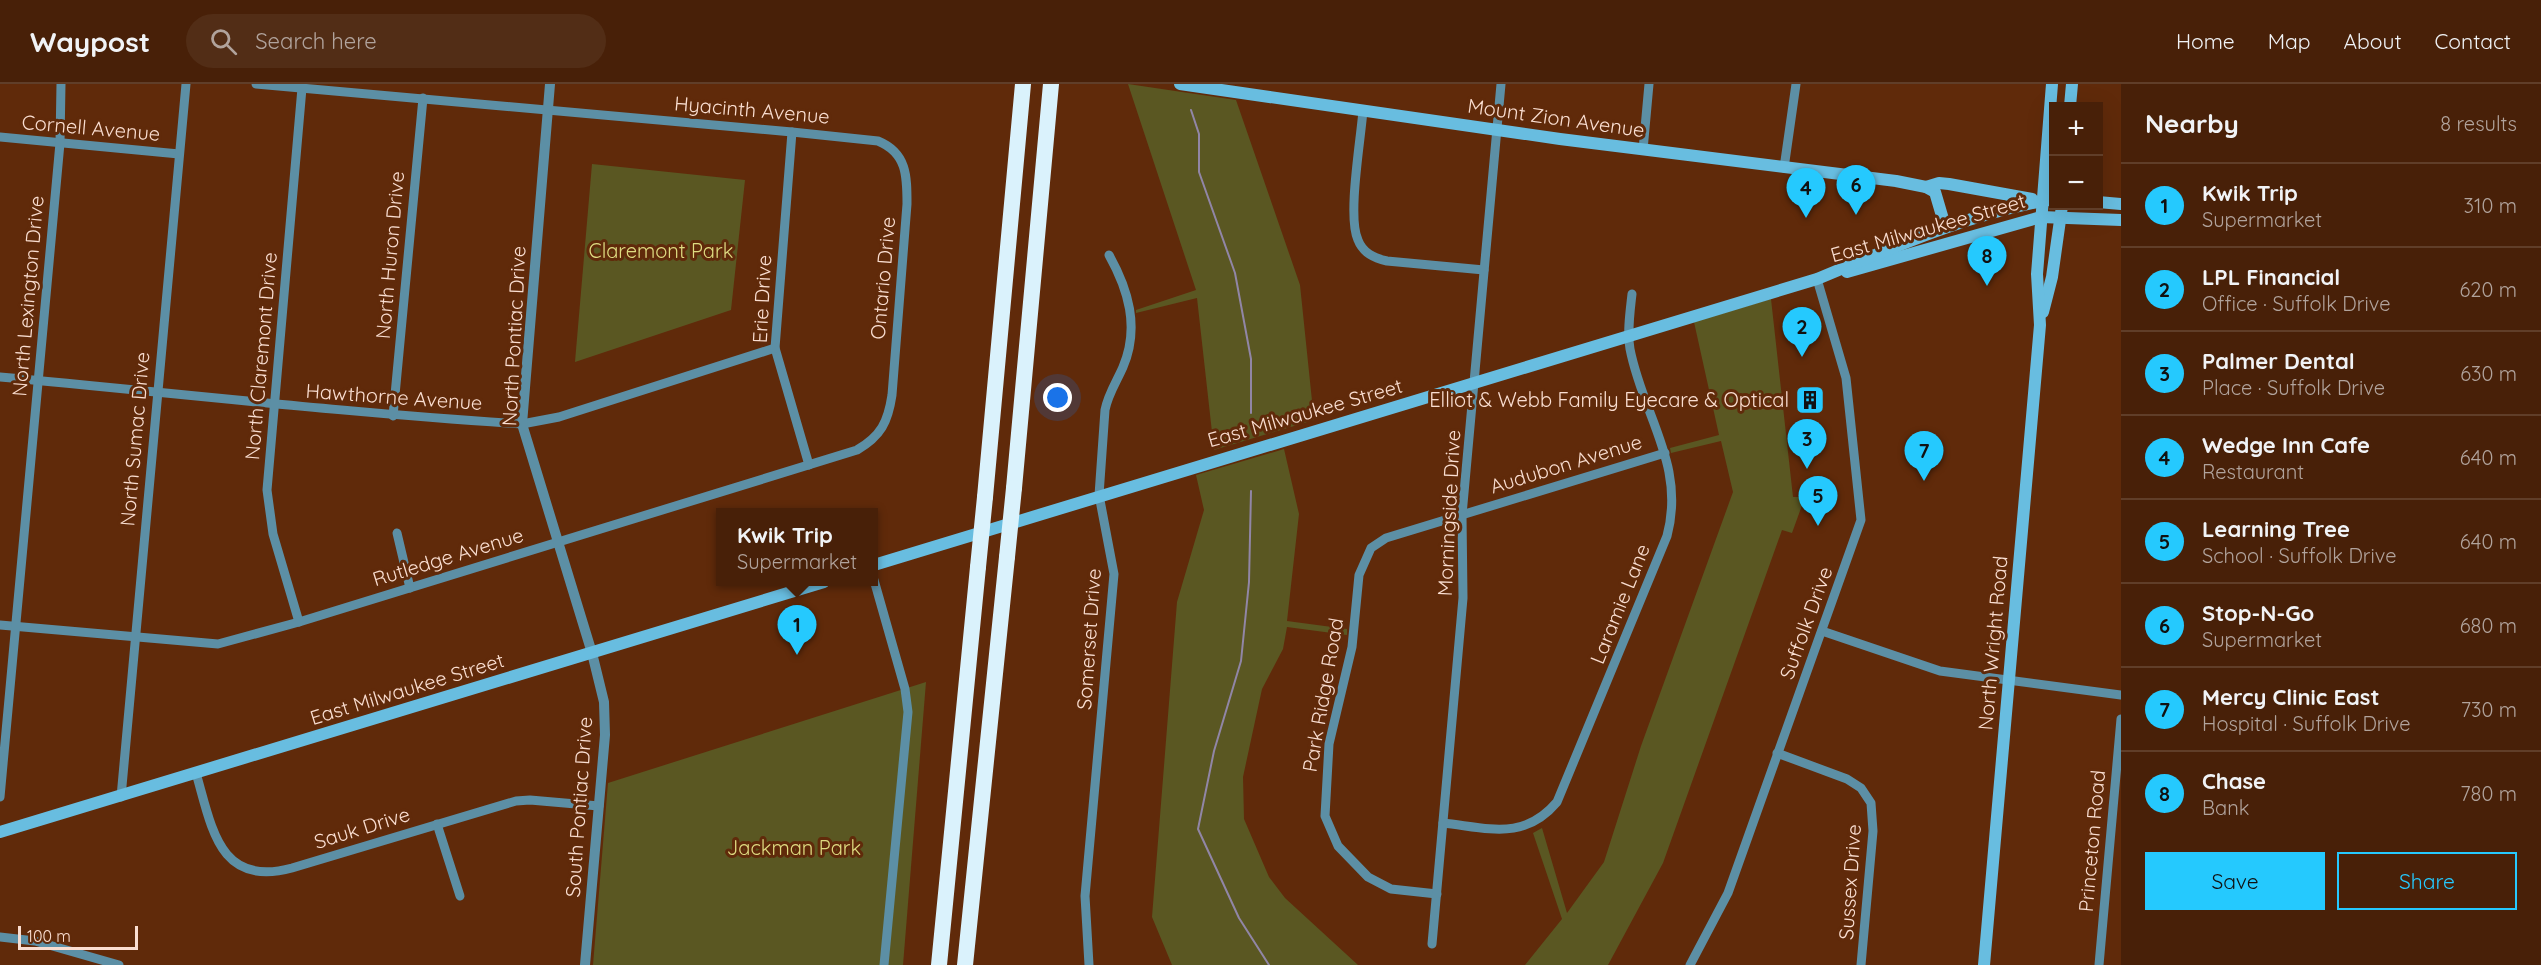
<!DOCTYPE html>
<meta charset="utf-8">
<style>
:root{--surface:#482008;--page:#522d16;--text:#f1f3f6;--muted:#b1a39c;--line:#603e29;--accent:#25c9fe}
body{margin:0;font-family:Quicksand,sans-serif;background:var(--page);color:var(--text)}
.controls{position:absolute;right:18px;top:18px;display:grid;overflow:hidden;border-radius:0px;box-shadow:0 6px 24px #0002}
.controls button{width:54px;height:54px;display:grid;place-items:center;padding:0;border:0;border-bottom:2px solid var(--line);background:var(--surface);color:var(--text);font:30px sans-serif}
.scale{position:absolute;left:18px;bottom:15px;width:120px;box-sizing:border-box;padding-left:6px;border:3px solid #faded1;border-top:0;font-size:16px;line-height:21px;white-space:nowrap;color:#faded1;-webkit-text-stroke:4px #602a0a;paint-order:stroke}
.you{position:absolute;left:1058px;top:314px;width:21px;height:21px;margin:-15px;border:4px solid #fff;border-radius:50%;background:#1a73e8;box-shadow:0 0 0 9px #1a73e833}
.badge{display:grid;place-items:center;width:39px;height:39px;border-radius:50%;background:var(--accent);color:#111;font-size:20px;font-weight:700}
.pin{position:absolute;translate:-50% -50px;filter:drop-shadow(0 2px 3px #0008)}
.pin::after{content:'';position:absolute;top:32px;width:21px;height:18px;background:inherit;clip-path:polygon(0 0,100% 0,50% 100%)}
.popup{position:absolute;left:716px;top:424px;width:162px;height:78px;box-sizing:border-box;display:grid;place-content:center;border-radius:0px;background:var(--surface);filter:drop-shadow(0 2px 4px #0005);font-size:20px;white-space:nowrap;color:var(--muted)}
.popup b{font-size:22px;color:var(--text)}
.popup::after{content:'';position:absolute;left:50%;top:100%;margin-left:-12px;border:12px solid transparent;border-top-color:var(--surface)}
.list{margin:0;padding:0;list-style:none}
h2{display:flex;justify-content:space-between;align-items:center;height:78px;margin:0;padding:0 24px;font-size:26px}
h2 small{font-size:20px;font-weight:400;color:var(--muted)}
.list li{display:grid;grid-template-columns:39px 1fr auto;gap:18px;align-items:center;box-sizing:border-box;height:84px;padding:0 24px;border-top:2px solid var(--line)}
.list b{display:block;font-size:22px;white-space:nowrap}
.list p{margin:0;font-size:20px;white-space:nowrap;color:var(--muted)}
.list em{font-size:20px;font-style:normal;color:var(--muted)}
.actions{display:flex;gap:12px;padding:18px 24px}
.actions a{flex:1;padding:14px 0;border:2px solid var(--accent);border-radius:0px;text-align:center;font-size:21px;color:var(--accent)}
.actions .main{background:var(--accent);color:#111}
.icon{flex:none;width:33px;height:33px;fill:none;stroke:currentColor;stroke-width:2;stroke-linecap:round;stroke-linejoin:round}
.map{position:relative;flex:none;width:2121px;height:881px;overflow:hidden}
header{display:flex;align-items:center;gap:36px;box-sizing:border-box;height:84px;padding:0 30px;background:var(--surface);border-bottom:2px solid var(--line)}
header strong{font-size:28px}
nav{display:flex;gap:33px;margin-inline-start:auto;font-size:21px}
.search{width:420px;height:54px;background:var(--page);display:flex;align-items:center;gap:15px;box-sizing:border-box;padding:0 21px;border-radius:33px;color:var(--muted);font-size:22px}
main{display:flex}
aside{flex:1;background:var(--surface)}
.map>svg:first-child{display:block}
.green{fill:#5a5722}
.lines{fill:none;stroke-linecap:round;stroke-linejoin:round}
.stream{stroke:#9186a6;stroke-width:2}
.minor{stroke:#5c8fa5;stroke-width:9}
.tertiary{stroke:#5c8fa5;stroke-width:10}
.secondary{stroke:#68bde0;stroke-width:12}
.motorway{stroke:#daf2fc;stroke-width:16}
.motorway-bridge{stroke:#daf2fc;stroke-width:16}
.labels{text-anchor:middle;stroke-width:6;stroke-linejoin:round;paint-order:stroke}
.street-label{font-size:20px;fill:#faded1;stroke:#602a0a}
.park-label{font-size:20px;fill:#dedc82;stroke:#602a0a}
.poi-label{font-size:20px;fill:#faded1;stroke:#602a0a;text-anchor:end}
</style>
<header>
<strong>Waypost</strong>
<div class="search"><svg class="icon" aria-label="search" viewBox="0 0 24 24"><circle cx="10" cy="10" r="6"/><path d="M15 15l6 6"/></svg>Search here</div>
<nav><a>Home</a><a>Map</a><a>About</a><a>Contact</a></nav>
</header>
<main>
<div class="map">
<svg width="2121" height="881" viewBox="0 0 2121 881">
<rect width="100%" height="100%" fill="#602a0a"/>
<g class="green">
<path d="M1128,0L1236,16L1300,201L1314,336L1214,366L1197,214L1136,229V226L1196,206Z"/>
<path d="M592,80L745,96L731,226L575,278Z"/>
<path d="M1771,215L1793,413H1805L1792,449L1782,446L1663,779L1608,881H1525L1562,835L1533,749L1542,744L1567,829L1604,778L1641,662L1733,408L1721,357L1671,369L1670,364L1719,351L1694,238Z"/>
<path d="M1284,365L1299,430L1287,537L1347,545V551L1287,543L1283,565L1262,605L1243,693L1244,735L1269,793L1285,814L1358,881H1172L1152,833L1177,518L1204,426L1196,391Z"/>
<path d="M926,598L903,881H593L608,699Z"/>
</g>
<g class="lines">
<g class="stream">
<path d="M1191,26L1199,50V88L1235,189L1251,275V329"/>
<path d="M1251,407L1249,498L1241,577L1214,667L1198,745L1239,834L1269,881"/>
</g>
<g class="minor">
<path d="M1363,26C1361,55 1347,133 1358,156C1363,169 1374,174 1387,177L1484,186"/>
<path d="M792,48L775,264L809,381"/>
<path d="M0,53L179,70"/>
<path d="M1643,66L1649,0"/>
<path d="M1784,84L1796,0"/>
<path d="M0,293C174,309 348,329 522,340L559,333L775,264"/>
<path d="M393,332L423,14"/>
<path d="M397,449L410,504"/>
<path d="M874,496L905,605L908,628L884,881"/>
<path d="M299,538L273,450L267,406L302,4"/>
<path d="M0,541L218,560L299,538L857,366C881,352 888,338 892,311L907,120C907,92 907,69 878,57L792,48L256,0"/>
<path d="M1822,547L1940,587L2121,611"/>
<path d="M1777,669L1847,695L1861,704L1871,719L1873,747L1861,881"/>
<path d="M196,689C212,744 219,804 292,784L516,717L530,716L599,722"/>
<path d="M0,713L60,59L61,0"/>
<path d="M121,713L186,0"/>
<path d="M1443,739C1489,744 1524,757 1557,718L1667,452C1686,381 1643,332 1630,265C1627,248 1630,228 1632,210"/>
<path d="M437,740L460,812"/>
<path d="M1437,810L1391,805L1368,793L1338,762L1325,732L1329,660L1352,563L1359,491L1371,464L1386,454L1665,369"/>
<path d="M0,853L35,857L119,881"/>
<path d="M1432,860L1463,514L1462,431L1501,0"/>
<path d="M1089,881L1085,812L1114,490L1099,411L1105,326C1108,310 1117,297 1123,283C1140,243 1128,205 1109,171"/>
<path d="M1690,881L1728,809L1861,436L1846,294L1817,195"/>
<path d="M2099,881L2121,635"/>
</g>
<path class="tertiary" d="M550,0L522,340L592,569L604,618L605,651L585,881"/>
<g class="secondary">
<path d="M1180,0L1560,55L1896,97L1926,103L1935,108L1945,142"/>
<path d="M2070,22L2072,0"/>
<path d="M1926,103L1939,99L1949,100L2032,115"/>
<path d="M2098,118L2121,120"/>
<path d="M1847,188L2041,133L2121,136"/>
<path d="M2043,228L2052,193L2062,122"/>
<path d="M874,481L1817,195C1894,163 1970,129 2054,115"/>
<path d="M0,748L824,498"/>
<path d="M1984,881L2040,241L2037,190L2052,0"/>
</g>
<g class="motorway">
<path d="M1014,404L1051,0"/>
<path d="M985,413L1023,0"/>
<path d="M939,881L978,483"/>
<path d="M965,881L1007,473"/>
</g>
<g class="motorway-bridge">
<path d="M1007,473L1014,404"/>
<path d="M978,483L985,413"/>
</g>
</g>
<defs>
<g id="building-square" transform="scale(1.5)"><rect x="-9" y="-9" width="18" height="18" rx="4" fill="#25c9fe" stroke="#602a0a"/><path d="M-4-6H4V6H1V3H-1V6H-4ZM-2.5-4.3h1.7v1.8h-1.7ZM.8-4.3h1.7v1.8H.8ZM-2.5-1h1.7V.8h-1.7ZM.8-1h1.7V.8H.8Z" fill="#111"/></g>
</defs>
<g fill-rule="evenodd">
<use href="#building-square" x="1810" y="316"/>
</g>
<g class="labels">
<g class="street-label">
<text transform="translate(752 26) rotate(5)" y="7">Hyacinth Avenue</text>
<text transform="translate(1556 34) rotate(8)" y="7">Mount Zion Avenue</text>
<text transform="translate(91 44) rotate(5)" y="7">Cornell Avenue</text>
<text transform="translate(1928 144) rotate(-16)" y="7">East Milwaukee Street</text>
<text transform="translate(390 171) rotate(-85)" y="7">North Huron Drive</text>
<text transform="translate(883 194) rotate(-85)" y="7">Ontario Drive</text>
<text transform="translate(28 212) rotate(-85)" y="7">North Lexington Drive</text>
<text transform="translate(762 215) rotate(-87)" y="7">Erie Drive</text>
<text transform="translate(514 252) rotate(-87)" y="7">North Pontiac Drive</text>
<text transform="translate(261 272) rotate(-85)" y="7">North Claremont Drive</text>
<text transform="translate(394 313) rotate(4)" y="7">Hawthorne Avenue</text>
<text transform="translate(1305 329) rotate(-16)" y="7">East Milwaukee Street</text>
<text transform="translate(135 355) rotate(-85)" y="7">North Sumac Drive</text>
<text transform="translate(1566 380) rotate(-17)" y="7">Audubon Avenue</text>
<text transform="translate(1449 429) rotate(-87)" y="7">Morningside Drive</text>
<text transform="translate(448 473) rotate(-17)" y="7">Rutledge Avenue</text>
<text transform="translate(1620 520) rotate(-68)" y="7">Laramie Lane</text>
<text transform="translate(1806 539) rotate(-70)" y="7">Suffolk Drive</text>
<text transform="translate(1089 555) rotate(-86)" y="7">Somerset Drive</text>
<text transform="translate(1993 559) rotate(-85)" y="7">North Wright Road</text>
<text transform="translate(407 605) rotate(-17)" y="7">East Milwaukee Street</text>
<text transform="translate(1323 611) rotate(-80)" y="7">Park Ridge Road</text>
<text transform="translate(579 723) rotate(-86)" y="7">South Pontiac Drive</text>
<text transform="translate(362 744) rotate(-17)" y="7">Sauk Drive</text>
<text transform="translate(2092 757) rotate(-85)" y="7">Princeton Road</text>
<text transform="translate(1850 798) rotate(-86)" y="7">Sussex Drive</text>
</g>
<g class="park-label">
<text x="661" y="174">Claremont Park</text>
<text x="794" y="771">Jackman Park</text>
</g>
<g class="poi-label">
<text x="1789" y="323">Elliot &amp; Webb Family Eyecare &amp; Optical</text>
</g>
</g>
</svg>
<div class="controls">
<button>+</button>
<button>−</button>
</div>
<div class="scale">100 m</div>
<div class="you"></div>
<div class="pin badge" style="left:797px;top:571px">1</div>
<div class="popup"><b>Kwik Trip</b>Supermarket</div>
<div class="pin badge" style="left:1802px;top:273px">2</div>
<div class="pin badge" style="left:1807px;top:385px">3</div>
<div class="pin badge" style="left:1806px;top:134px">4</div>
<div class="pin badge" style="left:1818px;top:442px">5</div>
<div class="pin badge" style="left:1856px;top:131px">6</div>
<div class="pin badge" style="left:1924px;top:397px">7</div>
<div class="pin badge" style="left:1987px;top:202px">8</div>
</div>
<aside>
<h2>Nearby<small>8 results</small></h2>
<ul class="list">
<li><span class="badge">1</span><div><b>Kwik Trip</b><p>Supermarket</p></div><em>310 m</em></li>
<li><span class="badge">2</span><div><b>LPL Financial</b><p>Office · Suffolk Drive</p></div><em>620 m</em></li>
<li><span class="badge">3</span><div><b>Palmer Dental</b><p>Place · Suffolk Drive</p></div><em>630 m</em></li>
<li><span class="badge">4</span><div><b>Wedge Inn Cafe</b><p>Restaurant</p></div><em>640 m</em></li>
<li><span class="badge">5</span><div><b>Learning Tree</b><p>School · Suffolk Drive</p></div><em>640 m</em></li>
<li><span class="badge">6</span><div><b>Stop-N-Go</b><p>Supermarket</p></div><em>680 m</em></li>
<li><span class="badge">7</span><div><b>Mercy Clinic East</b><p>Hospital · Suffolk Drive</p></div><em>730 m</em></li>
<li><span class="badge">8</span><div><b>Chase</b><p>Bank</p></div><em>780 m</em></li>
</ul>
<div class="actions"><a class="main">Save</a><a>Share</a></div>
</aside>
</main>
